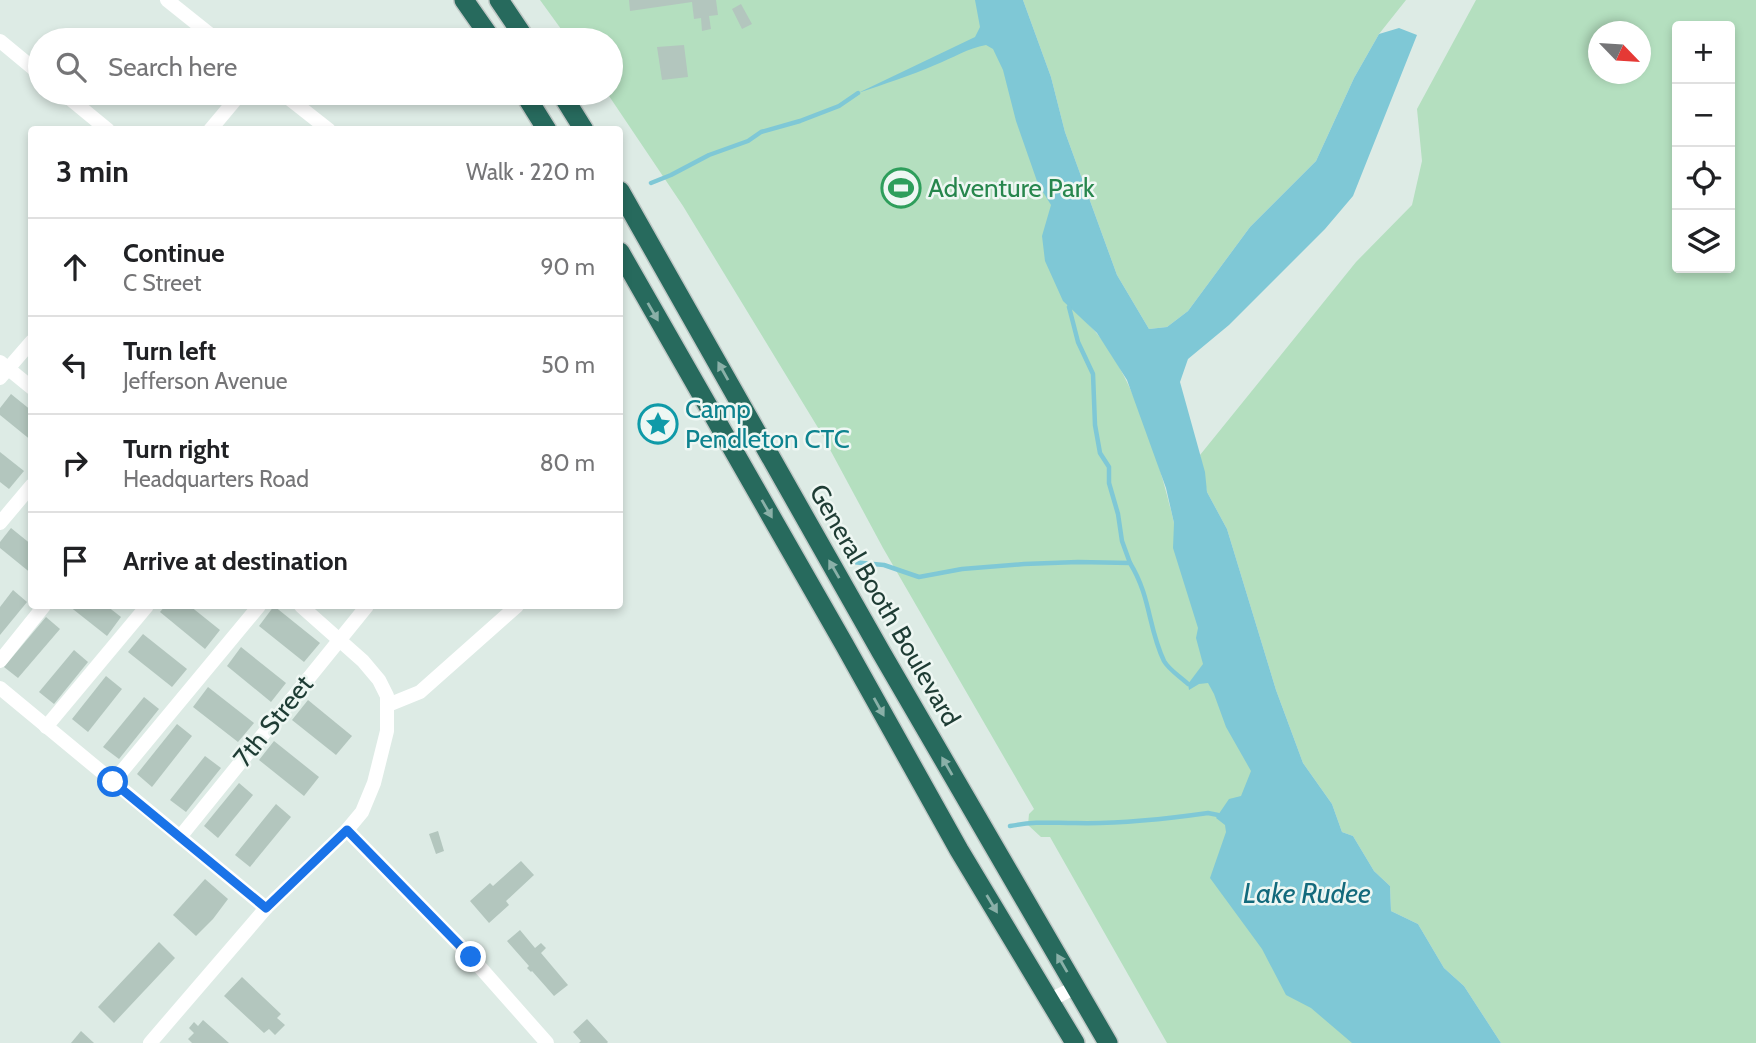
<!DOCTYPE html>
<meta charset="utf-8">
<style>
:root{--surface:#fff;--page:#f2f2f2;--text:#202124;--muted:#757577;--line:#e0e0e0}
body{margin:0;font-family:Cabin,sans-serif;background:var(--page);color:var(--text)}
.controls{position:absolute;right:21px;top:21px;display:grid;overflow:hidden;border-radius:7px;box-shadow:0 4px 10px #0003}
.controls button{width:63px;height:63px;display:grid;place-items:center;padding:0;border:0;border-bottom:2px solid var(--line);background:var(--surface);color:var(--text);font:35px sans-serif}
.compass{position:absolute;left:1588px;top:21px;width:63px;height:63px;border-radius:50%;background:var(--surface);box-shadow:0 4px 10px #0003;rotate:115deg}
.stop{position:absolute;width:21px;height:21px;margin:-16px;border:5px solid #1a73e8;border-radius:50%;background:#fff}
.stop.end{background:#1a73e8;border-color:#fff;box-shadow:0 2px 7px #0008}
.list{margin:0;padding:0;list-style:none}
h2{display:flex;justify-content:space-between;align-items:center;height:91px;margin:0;padding:0 28px;font-size:30px}
h2 small{font-size:23px;font-weight:400;color:var(--muted)}
.list li{display:grid;grid-template-columns:46px 1fr auto;gap:21px;align-items:center;box-sizing:border-box;height:98px;padding:0 28px;border-top:2px solid var(--line)}
.list b{display:block;font-size:26px;white-space:nowrap}
.list p{margin:0;font-size:23px;white-space:nowrap;color:var(--muted)}
.list em{font-size:23px;font-style:normal;color:var(--muted)}
.icon{flex:none;width:38px;height:38px;fill:none;stroke:currentColor;stroke-width:2;stroke-linecap:round;stroke-linejoin:round}
.map{position:relative;flex:none;width:1756px;height:1043px;overflow:hidden}
.search{position:absolute;background:var(--surface);box-shadow:0 4px 10px #0003;left:28px;top:28px;width:595px;height:77px;display:flex;align-items:center;gap:18px;box-sizing:border-box;padding:0 24px;border-radius:38px;color:var(--muted);font-size:26px}
.panel{position:absolute;background:var(--surface);box-shadow:0 4px 10px #0003;left:28px;top:126px;width:595px;height:483px;border-radius:7px}
.map>svg:first-child{display:block}
.green{fill:#b4dfbf;fill-rule:evenodd}
.water{fill:#7fc8d6}
.lines{fill:none;stroke-linecap:round;stroke-linejoin:round}
.stream{stroke:#7fc8d6;stroke-width:4.5}
.building{fill:#b3c6be}
.highway-casing{stroke:#c0c8c6;stroke-width:22}
.minor{stroke:#fff;stroke-width:14}
.highway{stroke:#276a5d;stroke-width:19}
.oneway{fill:#8ab0a8}
.route{stroke:#1a73e8;stroke-width:9}
.labels{text-anchor:middle;stroke-width:5;stroke-linejoin:round;paint-order:stroke}
.leisure-label{font-size:26px;fill:#27864d;stroke:#eef7f3;text-anchor:start}
.culture-label{font-size:26px;fill:#0d838f;stroke:#eef7f3;text-anchor:start}
.street-label{font-size:26px;fill:#1e3c34;stroke:#eef7f3}
.water-label{font-size:28px;font-style:italic;fill:#136a7c;stroke:#eef7f3}
</style>
<div class="map">
<svg width="1756" height="1043" viewBox="0 0 1756 1043">
<rect width="100%" height="100%" fill="#ddebe5"/>
<g class="green">
<path d="M540,0H988L1088,324C1131,365 1161,465 1174,523L1450,1043H1167L1050,837H1041L1028,825L1029,814L1034,809L883,548L820,431L683,206L607,93H611V40H569Z"/>
<path d="M1023,0H1406L1379,34L1354,78L1316,161L1250,227L1188,311L1167,327L1149,329L1117,275L1065,132L1051,77Z"/>
<path d="M1476,0H1756V1043H1501L1464,986L1444,968L1418,924L1391,911L1390,886L1374,871L1353,836L1342,832L1332,804L1303,763L1276,690L1227,529L1207,492L1200,455L1356,262L1412,205L1422,161L1417,109ZM1677,26H1730V268H1677ZM1598,32H1640V74H1598Z"/>
</g>
<path class="water" d="M975,0H1023L1051,77L1065,132L1117,275L1149,329L1167,327L1188,311L1250,227L1316,161L1354,78L1379,34L1399,28L1417,35L1353,196L1325,229L1229,325L1188,359L1180,382L1205,472L1207,492L1227,529L1276,690L1303,763L1332,804L1342,832L1353,836L1374,871L1390,886L1391,911L1418,924L1444,968L1464,986L1501,1043H1352L1311,1008L1286,995L1262,949L1210,878L1226,832L1225,825L1216,818L1229,799L1241,796L1251,771L1226,727L1214,694L1208,683L1199,684L1189,690L1188,684L1203,664L1196,638L1198,628L1173,548L1174,523L1166,488L1127,380L1097,333L1063,301L1045,261L1042,236L1051,205L1038,184L1016,121L1003,70L993,49L986,45C968,48 953,58 935,65C910,76 884,84 858,93L975,37L980,27Z"/>
<g class="lines">
<g class="stream">
<path d="M651,183L671,175L709,155L748,141L761,132L800,121L839,106L858,93"/>
<path d="M1069,307L1078,342L1093,374L1095,425L1100,453L1109,467V483L1118,514L1122,541L1130,563"/>
<path d="M852,562L884,565L919,577L962,569L1024,564L1078,562L1130,563C1151,597 1148,628 1164,661C1169,670 1181,677 1188,684"/>
<path d="M1010,826C1037,821 1049,823 1076,823C1118,824 1166,819 1208,813L1218,815"/>
</g>
</g>
<g class="building">
<path d="M629,0H716L718,15L709,16L711,29L702,31L701,18L694,19L692,2L630,11Z"/>
<path d="M741,4L752,24L742,29L732,9Z"/>
<path d="M684,45L688,77L662,80L657,47Z"/>
<path d="M11,394L32,411V441L0,415V408Z"/>
<path d="M0,452L24,471L9,489L0,482Z"/>
<path d="M11,528L32,545V574L0,548V542Z"/>
<path d="M13,590L27,602L0,635V607Z"/>
<path d="M69,606H107L121,617L107,636Z"/>
<path d="M165,606H190L220,630L205,649L160,612Z"/>
<path d="M274,606L320,643L304,662L259,626Z"/>
<path d="M46,617L60,629L18,678L4,667Z"/>
<path d="M143,634L187,669L172,687L128,652Z"/>
<path d="M241,647L286,683L271,702L227,666Z"/>
<path d="M74,650L88,662L54,704L39,692Z"/>
<path d="M106,676L122,689L88,732L72,719Z"/>
<path d="M208,687L254,723L238,742L193,707Z"/>
<path d="M144,697L159,709L119,759L103,747Z"/>
<path d="M308,700L352,736L336,755L292,720Z"/>
<path d="M177,724L192,736L152,787L137,774Z"/>
<path d="M274,741L319,777L304,796L259,760Z"/>
<path d="M205,756L221,768L186,812L170,800Z"/>
<path d="M239,783L253,795L218,838L204,826Z"/>
<path d="M276,804L291,817L250,867L235,855Z"/>
<path d="M438,831L444,851L436,854L429,834Z"/>
<path d="M521,861L534,875L506,901L509,905L489,923L470,901L490,883L493,886Z"/>
<path d="M205,879L228,899L213,919L196,936L173,915Z"/>
<path d="M520,930L535,948L541,943L546,948L541,953L568,985L554,996L532,971L531,972L527,968L529,966L507,941Z"/>
<path d="M159,942L175,958L114,1023L98,1007Z"/>
<path d="M242,977L281,1014L277,1018L285,1025L275,1035L269,1029L264,1033L224,996Z"/>
<path d="M587,1019L608,1042L607,1043H579L581,1041L573,1032Z"/>
<path d="M203,1020L229,1043H192L188,1039L194,1033L189,1028L194,1022L198,1026Z"/>
<path d="M81,1031L94,1043H71Z"/>
</g>
<g class="lines">
<g class="highway-casing">
<g id="highway">
<path d="M464,0L492,40"/>
<path d="M499,0L526,40"/>
<path d="M524,93L547,130"/>
<path d="M561,93L584,130"/>
<path d="M620,191L881,652L1108,1043"/>
<path d="M620,252L844,644L959,850L1075,1043"/>
</g>
</g>
<g class="minor">
<path d="M167,0L217,40"/>
<path d="M0,41L40,74"/>
<path d="M63,93L108,130"/>
<path d="M282,93L329,130"/>
<path d="M210,130L241,93"/>
<path d="M0,362L32,388"/>
<path d="M0,378L32,341"/>
<path d="M0,523L32,485"/>
<path d="M0,661L44,606"/>
<path d="M0,688L266,908"/>
<path d="M388,705L420,692L517,606"/>
<path d="M46,727L147,606"/>
<path d="M113,782L259,606"/>
<path d="M347,830L471,957L547,1043"/>
<path d="M180,837L367,606"/>
<path d="M1050,1000L1076,987"/>
<path d="M150,1043L266,908L347,830L362,812L374,783L387,731V696L379,680L363,661L301,606"/>
</g>
<use href="#highway" class="highway"/>
</g>
<defs><path id="oneway-solid" d="M-6-.8H1V-3.2L6.5 0L1 3.2V.8H-6Z" transform="scale(1.75)"/></defs>
<g class="oneway">
<use href="#oneway-solid" transform="translate(653 312) rotate(60)"/>
<use href="#oneway-solid" transform="translate(723 371) rotate(-119)"/>
<use href="#oneway-solid" transform="translate(767 509) rotate(60)"/>
<use href="#oneway-solid" transform="translate(834 569) rotate(-120)"/>
<use href="#oneway-solid" transform="translate(879 707) rotate(61)"/>
<use href="#oneway-solid" transform="translate(947 766) rotate(-120)"/>
<use href="#oneway-solid" transform="translate(992 904) rotate(59)"/>
<use href="#oneway-solid" transform="translate(1062 963) rotate(-120)"/>
</g>
<g class="lines">
<path class="route" d="M113,782L266,908L347,830L471,957"/>
</g>
<defs>
<g id="stadium-ring" transform="scale(2.0125)"><circle r="9.5" fill="#eef7f3" stroke="#2e9e5b" stroke-width="1.5"/><path d="M0-5a6.5 5 0 1 0 0 10a6.5 5 0 1 0 0-10ZM-3.5-1.8h7v3.6h-7Z" fill="#2e9e5b"/></g>
<g id="sight-ring" transform="scale(2.0125)"><circle r="9.5" fill="#eef7f3" stroke="#0f9aa8" stroke-width="1.5"/><path d="M0-6L1.8-2.2L6-1.7L2.9 1.2L3.7 5.4L0 3.3L-3.7 5.4L-2.9 1.2L-6-1.7L-1.8-2.2Z" fill="#0f9aa8"/></g>
</defs>
<g fill-rule="evenodd">
<use href="#stadium-ring" x="901" y="188"/>
<use href="#sight-ring" x="658" y="424"/>
</g>
<g class="labels">
<g class="leisure-label">
<text x="928" y="197">Adventure Park</text>
</g>
<g class="culture-label">
<text x="685" y="418">Camp<tspan x="685" dy="30">Pendleton CTC</tspan></text>
</g>
<g class="street-label">
<text transform="translate(885 605) rotate(60)" y="9">General Booth Boulevard</text>
<text transform="translate(273 721) rotate(-51)" y="9">7th Street</text>
</g>
<g class="water-label">
<text x="1307" y="903">Lake Rudee</text>
</g>
</g>
</svg>
<div class="controls">
<button>+</button>
<button>−</button>
<button><svg class="icon" aria-label="locate" viewBox="0 0 24 24"><circle cx="12" cy="12" r="6"/><path d="M12 2v4M12 18v4M2 12h4M18 12h4"/></svg></button>
<button><svg class="icon" aria-label="layers" viewBox="0 0 24 24"><path d="M12 4l9 5-9 5-9-5zM3 14l9 5 9-5"/></svg></button>
</div>
<svg class="compass" viewBox="-18 -18 36 36"><path d="M0-13l5 13h-10z" fill="#e53935"/><path d="M0 13l5-13h-10z" fill="#757577"/></svg>
<div class="stop" style="left:113px;top:782px"></div>
<div class="stop end" style="left:471px;top:957px"></div>
<div class="search"><svg class="icon" aria-label="search" viewBox="0 0 24 24"><circle cx="10" cy="10" r="6"/><path d="M15 15l6 6"/></svg>Search here</div>
<section class="panel">
<h2>3 min<small>Walk · 220 m</small></h2>
<ul class="list">
<li><svg class="icon" aria-label="ahead" viewBox="0 0 24 24"><path d="M12 20V5M6 11l6-6 6 6"/></svg><div><b>Continue</b><p>C Street</p></div><em>90 m</em></li>
<li><svg class="icon" aria-label="left" viewBox="0 0 24 24"><path d="M17 20v-9H6M10 6l-5 5 5 5"/></svg><div><b>Turn left</b><p>Jefferson Avenue</p></div><em>50 m</em></li>
<li><svg class="icon" aria-label="right" viewBox="0 0 24 24"><path d="M7 20v-9h11M14 6l5 5-5 5"/></svg><div><b>Turn right</b><p>Headquarters Road</p></div><em>80 m</em></li>
<li><svg class="icon" aria-label="arrive" viewBox="0 0 24 24"><path d="M6 21V4h12l-3 4 3 4H6"/></svg><div><b>Arrive at destination</b></div></li>
</ul>
</section>
</div>
